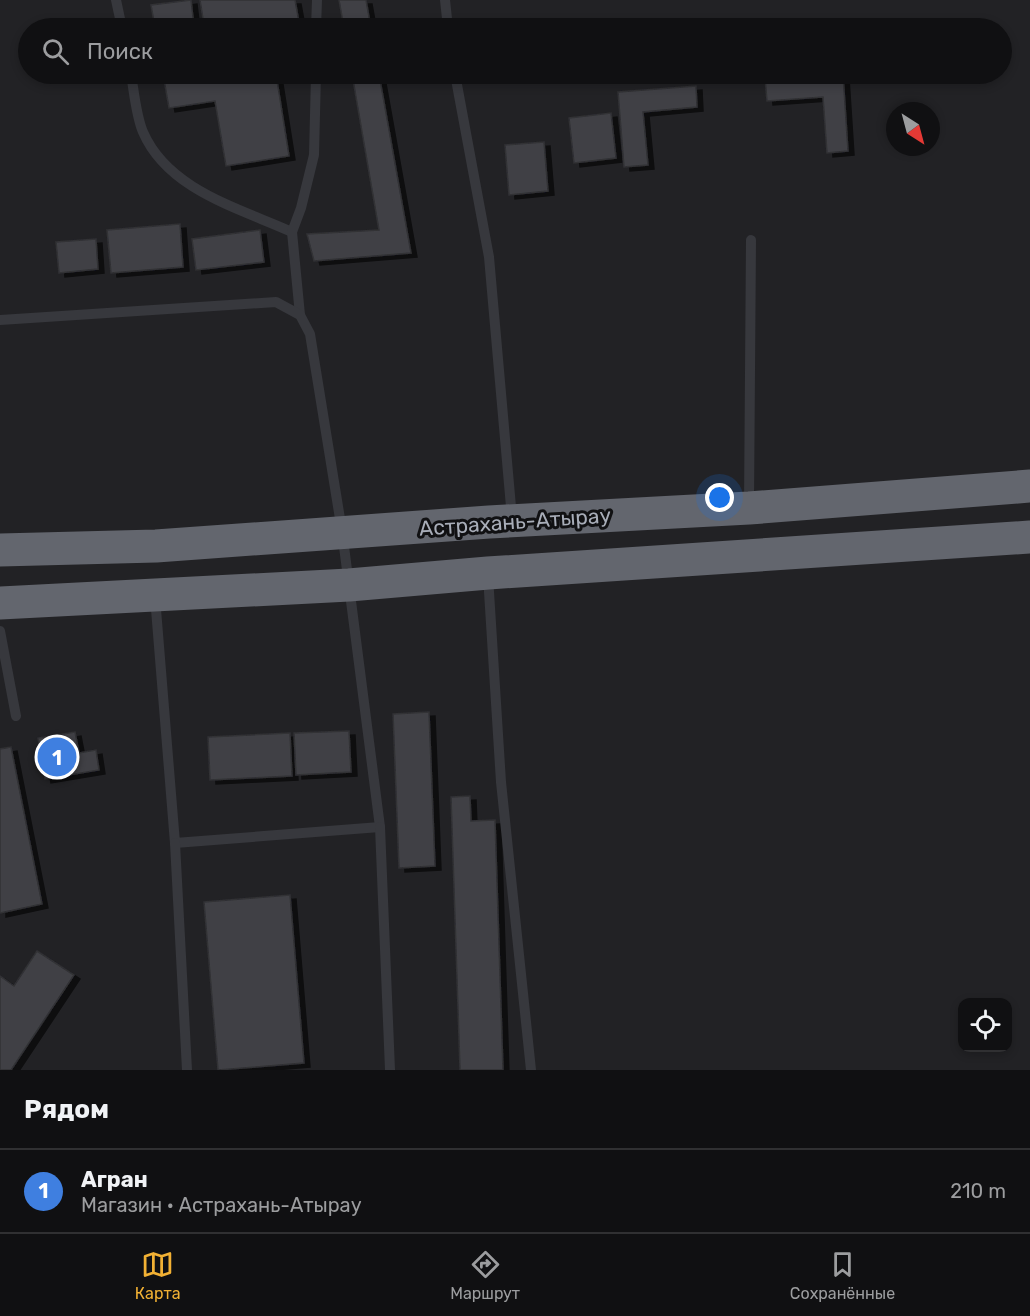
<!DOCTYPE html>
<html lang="ru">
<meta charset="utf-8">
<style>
:root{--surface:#101012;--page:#19191b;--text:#f1f3f6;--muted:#9c9d9f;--line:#303032;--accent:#f2b134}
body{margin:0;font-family:Rubik,sans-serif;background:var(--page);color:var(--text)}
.controls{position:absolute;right:18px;bottom:18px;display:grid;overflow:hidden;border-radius:12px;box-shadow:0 3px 9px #0003}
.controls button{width:54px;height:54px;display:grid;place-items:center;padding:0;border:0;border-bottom:2px solid var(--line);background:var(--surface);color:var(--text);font:30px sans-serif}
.compass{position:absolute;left:886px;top:102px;width:54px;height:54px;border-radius:50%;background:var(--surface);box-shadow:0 3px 9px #0003;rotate:144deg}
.you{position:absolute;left:720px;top:498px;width:21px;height:21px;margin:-15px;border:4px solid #fff;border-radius:50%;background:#1a73e8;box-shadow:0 0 0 9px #1a73e833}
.badge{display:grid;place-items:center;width:39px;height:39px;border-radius:50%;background:var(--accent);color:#fff;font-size:20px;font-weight:700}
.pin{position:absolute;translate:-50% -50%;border:3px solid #fff;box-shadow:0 2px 6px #0006}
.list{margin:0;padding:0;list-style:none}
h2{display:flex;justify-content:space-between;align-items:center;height:78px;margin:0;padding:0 24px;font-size:26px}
h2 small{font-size:20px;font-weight:400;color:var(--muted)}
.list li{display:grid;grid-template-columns:39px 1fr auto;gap:18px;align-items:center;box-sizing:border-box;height:84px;padding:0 24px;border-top:2px solid var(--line)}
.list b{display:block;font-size:22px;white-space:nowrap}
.list p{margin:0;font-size:20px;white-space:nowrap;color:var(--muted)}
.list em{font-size:20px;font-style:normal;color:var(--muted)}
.icon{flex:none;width:33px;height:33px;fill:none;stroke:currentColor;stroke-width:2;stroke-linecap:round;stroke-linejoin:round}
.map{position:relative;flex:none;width:1030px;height:1070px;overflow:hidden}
.search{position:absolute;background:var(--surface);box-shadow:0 3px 9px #0003;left:18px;right:18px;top:18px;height:66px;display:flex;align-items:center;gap:15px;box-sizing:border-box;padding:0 21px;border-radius:33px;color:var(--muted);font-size:22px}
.sheet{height:162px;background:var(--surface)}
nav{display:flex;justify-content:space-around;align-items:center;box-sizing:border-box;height:84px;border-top:2px solid var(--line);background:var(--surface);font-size:16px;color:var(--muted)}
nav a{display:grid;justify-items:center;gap:3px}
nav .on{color:var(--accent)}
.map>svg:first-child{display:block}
.built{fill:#222225;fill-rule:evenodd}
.building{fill:#404145;stroke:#303034;stroke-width:1.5;filter:url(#shadow)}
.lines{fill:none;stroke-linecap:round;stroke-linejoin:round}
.lane{stroke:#37383d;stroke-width:10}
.highway{stroke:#63666e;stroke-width:33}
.labels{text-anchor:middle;stroke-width:6;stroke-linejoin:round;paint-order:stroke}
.street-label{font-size:21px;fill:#a8adb8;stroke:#111113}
</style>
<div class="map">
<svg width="1030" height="1070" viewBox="0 0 1030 1070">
<defs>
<filter id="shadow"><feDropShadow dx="6" dy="4" stdDeviation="0" flood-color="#0009"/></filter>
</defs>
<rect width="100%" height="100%" fill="#161618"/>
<path class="built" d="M0,0H1030V1070H0ZM28,28H1002V74H28ZM895,111H931V147H895ZM962,1002H1008V1048H962Z"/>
<g class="building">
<path d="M191,0L194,26L204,25L200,0H295L299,22L268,26V28H155L151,5Z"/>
<path d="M339,0H366L371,28H344Z"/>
<path d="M163,74H200L202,82L211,80L210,74H276L289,156L226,166L215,101L169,108Z"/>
<path d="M352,74H379L411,253L314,261L307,234L379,230Z"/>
<path d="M843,74L848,151L827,153L823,97L767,101L765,78Z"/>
<path d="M696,86L697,107L643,112L648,165L624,167L618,92Z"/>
<path d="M611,113L616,158L574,163L569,118Z"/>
<path d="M544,142L548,191L509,195L505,145Z"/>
<path d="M180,224L183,267L111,273L107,230Z"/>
<path d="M260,230L264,262L196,270L192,239Z"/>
<path d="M96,239L98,269L59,273L56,242Z"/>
<path d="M429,712L435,866L399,868L393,714Z"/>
<path d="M349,731L351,772L296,775L294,733Z"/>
<path d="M75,732L79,753L96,750L99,770L45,779L38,738Z"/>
<path d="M290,733L292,776L210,780L208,737Z"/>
<path d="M11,747L42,904L0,913V749Z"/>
<path d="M470,796L471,821L495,820L503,1070H460L451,797Z"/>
<path d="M290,895L304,1063L218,1070L204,902Z"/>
<path d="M37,951L74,975L11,1070H0V976L14,986Z"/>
</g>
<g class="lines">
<g class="lane">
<path d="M116,0L122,28"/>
<path d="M445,0L448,28"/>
<path d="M316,28L317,0"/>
<path d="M131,74C134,91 136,116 143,132C168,190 239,208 292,232"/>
<path d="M455,74L489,257L512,518"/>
<path d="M300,315L292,232L301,208L314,155L316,74"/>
<path d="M0,320L276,302L300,315L310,334L342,531L380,827L175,843L155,597"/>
<path d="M749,504L751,240"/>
<path d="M488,576L501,782L531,1070"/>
<path d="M0,631L16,716"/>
<path d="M380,827L390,1070"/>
<path d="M175,843L187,1070"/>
</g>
<g class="highway">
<path d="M0,550L156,546L489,522L749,508L1030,486"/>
<path d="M0,603L349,585L488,573L1030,537"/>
</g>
</g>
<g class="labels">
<g class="street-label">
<text transform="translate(515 522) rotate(-4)" y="7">Астрахань-Атырау</text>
</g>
</g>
</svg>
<div class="controls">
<button><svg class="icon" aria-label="locate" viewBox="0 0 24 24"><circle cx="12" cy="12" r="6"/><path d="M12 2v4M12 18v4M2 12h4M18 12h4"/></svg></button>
</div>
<svg class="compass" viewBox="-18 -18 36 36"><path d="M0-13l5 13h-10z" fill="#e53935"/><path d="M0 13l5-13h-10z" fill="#9c9d9f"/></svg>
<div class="you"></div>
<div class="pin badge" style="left:57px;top:757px;background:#3f7fe0">1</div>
<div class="search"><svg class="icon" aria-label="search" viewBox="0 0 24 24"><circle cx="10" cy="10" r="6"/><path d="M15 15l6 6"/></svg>Поиск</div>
</div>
<section class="sheet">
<h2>Рядом<small></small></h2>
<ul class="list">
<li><span class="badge" style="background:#3f7fe0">1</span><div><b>Агран</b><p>Магазин · Астрахань-Атырау</p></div><em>210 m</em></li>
</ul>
</section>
<nav>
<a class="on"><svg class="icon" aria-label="map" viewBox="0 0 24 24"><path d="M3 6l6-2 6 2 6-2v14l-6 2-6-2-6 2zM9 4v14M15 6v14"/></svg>Карта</a>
<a><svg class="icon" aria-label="directions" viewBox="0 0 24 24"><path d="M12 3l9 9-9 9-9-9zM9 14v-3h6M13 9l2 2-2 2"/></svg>Маршрут</a>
<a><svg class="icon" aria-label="saved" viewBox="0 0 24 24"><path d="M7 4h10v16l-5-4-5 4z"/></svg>Сохранённые</a>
</nav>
